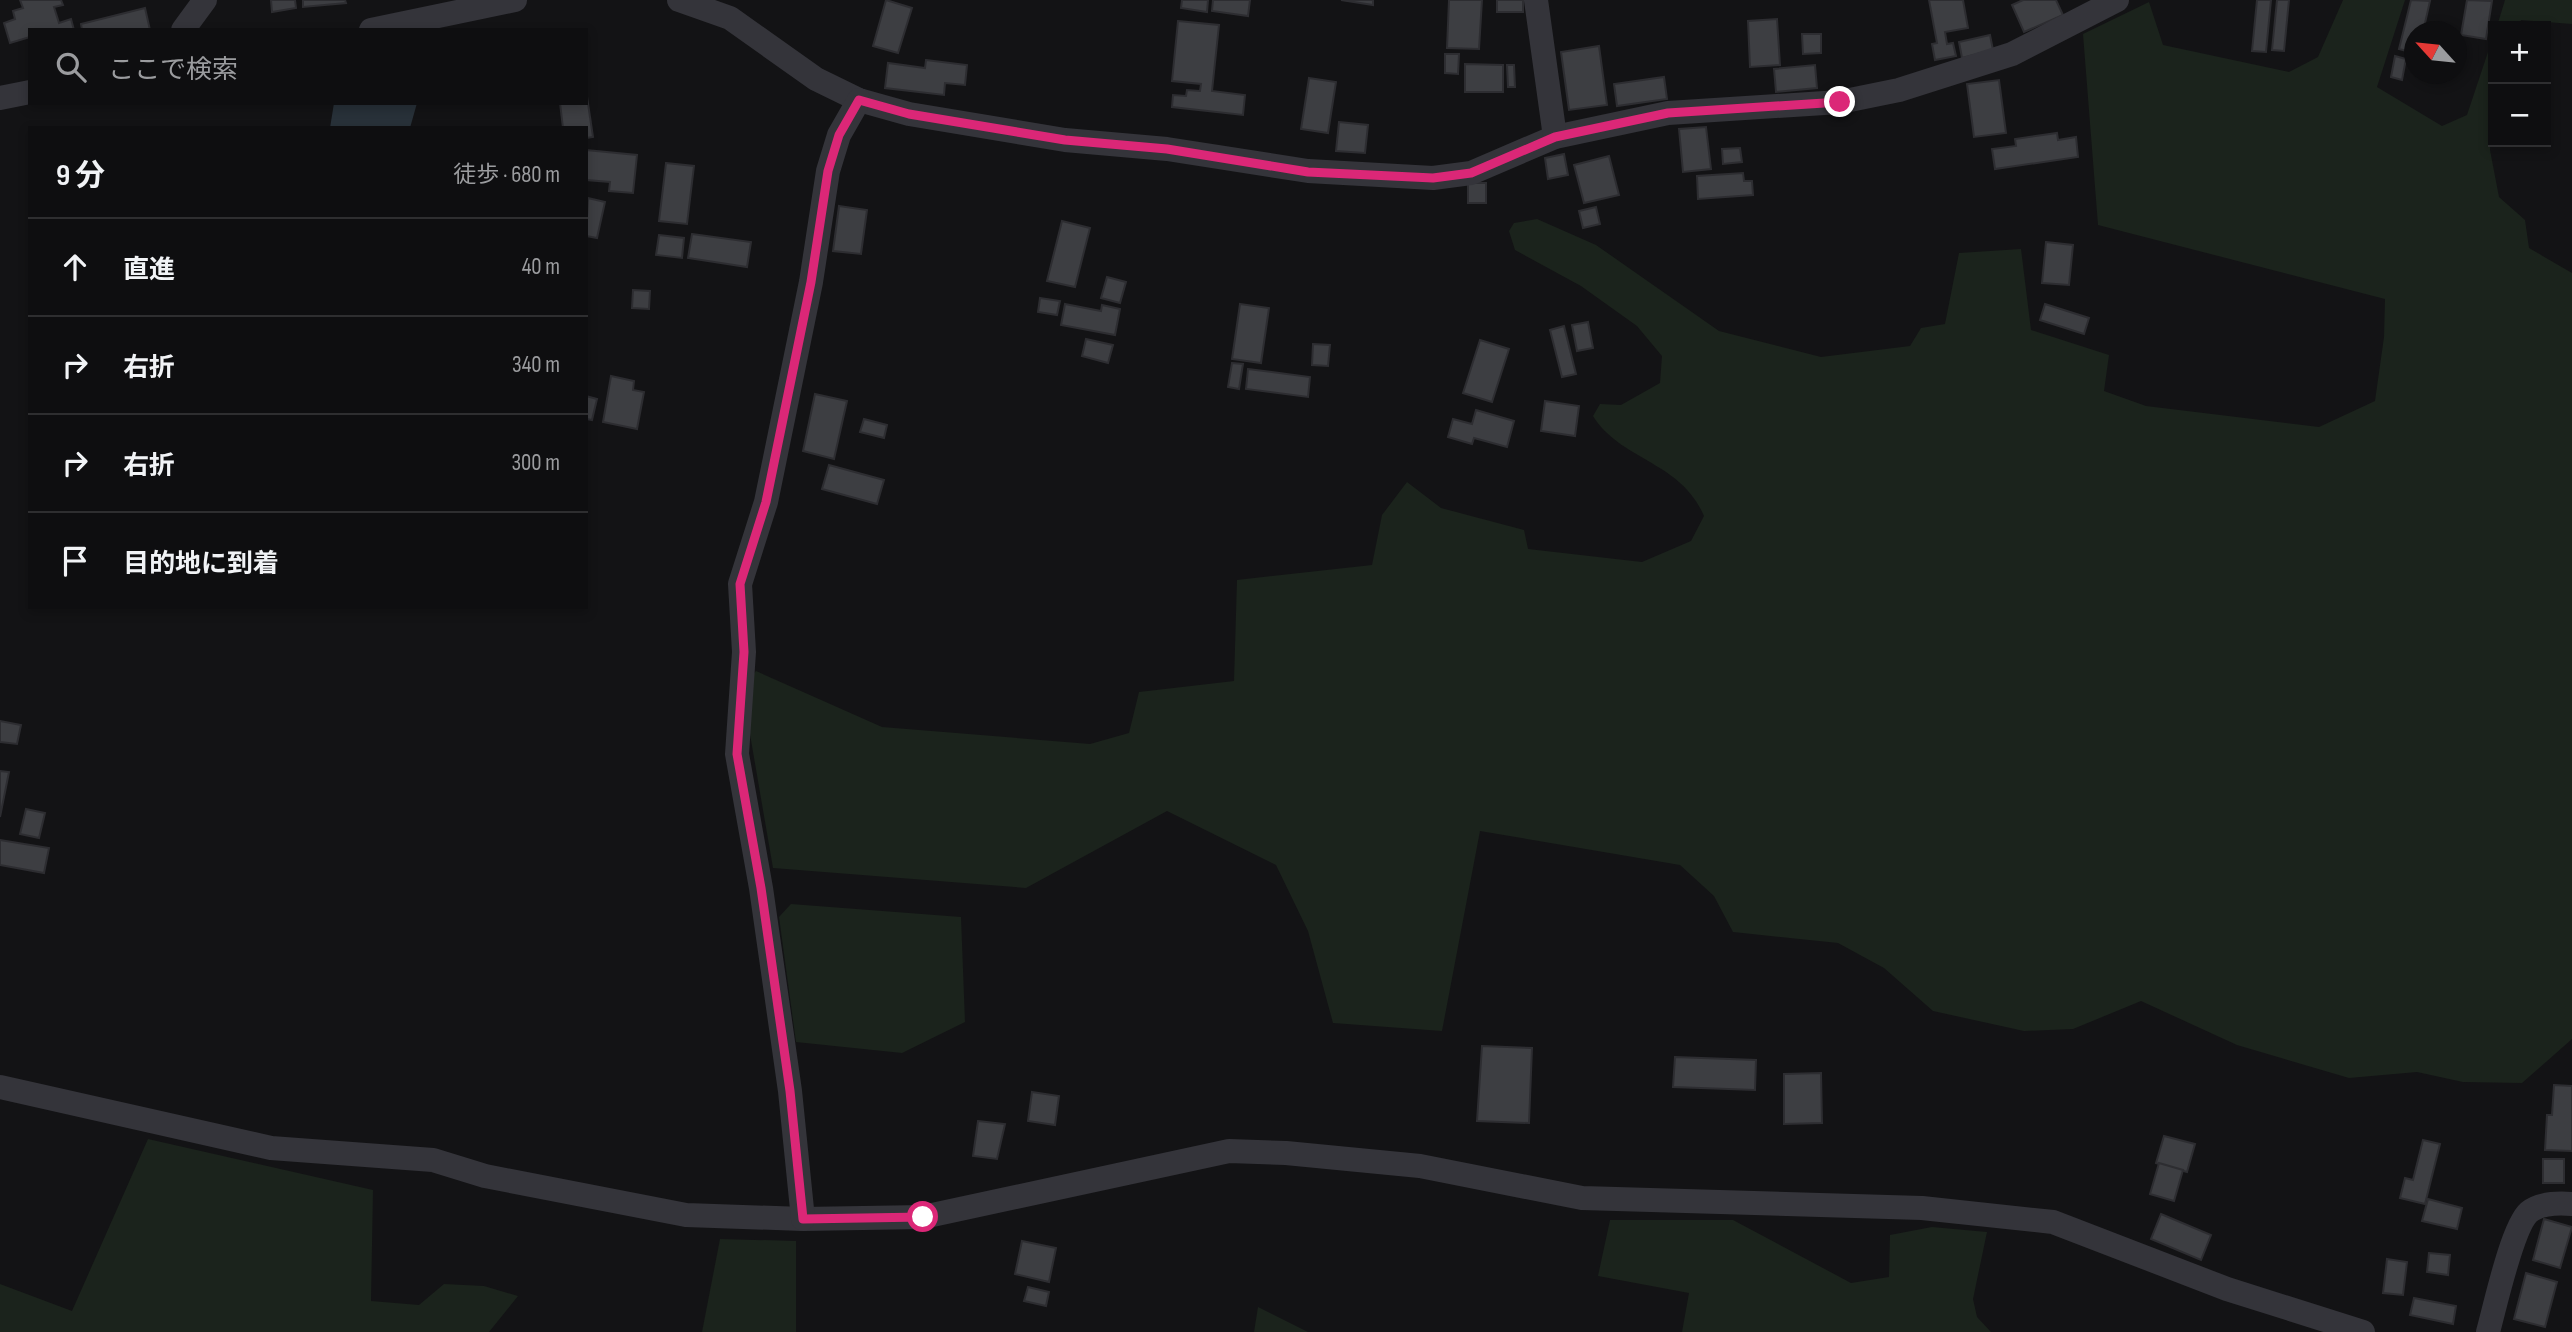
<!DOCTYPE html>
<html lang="ja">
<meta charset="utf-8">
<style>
:root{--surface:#0e0e10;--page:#171719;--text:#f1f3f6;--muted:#9b9c9f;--line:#2e2e30}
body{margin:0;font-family:"Sofia Sans Condensed","Noto Sans JP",sans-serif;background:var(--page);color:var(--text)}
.controls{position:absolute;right:21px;top:21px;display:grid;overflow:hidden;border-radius:0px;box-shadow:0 4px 10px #0003}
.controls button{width:63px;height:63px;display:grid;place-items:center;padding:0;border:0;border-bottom:2px solid var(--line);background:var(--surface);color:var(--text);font:35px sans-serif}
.compass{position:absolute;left:2404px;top:21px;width:63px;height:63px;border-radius:50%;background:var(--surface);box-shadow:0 4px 10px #0003;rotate:297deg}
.stop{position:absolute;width:21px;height:21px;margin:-16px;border:5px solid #db2777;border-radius:50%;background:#fff}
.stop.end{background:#db2777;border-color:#fff;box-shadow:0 2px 7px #0008}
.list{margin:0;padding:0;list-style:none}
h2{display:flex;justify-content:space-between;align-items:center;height:91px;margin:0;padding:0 28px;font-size:30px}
h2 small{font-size:23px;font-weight:400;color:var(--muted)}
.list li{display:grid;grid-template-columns:46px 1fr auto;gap:21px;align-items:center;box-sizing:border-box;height:98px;padding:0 28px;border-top:2px solid var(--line)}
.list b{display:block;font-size:26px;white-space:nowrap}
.list em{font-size:23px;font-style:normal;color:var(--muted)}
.icon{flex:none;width:38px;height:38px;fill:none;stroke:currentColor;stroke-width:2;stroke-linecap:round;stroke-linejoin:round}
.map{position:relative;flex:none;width:2572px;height:1332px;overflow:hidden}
.search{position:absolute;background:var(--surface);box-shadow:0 4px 10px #0003;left:28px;top:28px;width:560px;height:77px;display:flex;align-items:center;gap:18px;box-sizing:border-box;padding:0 24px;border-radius:0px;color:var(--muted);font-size:26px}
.panel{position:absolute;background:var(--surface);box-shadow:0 4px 10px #0003;left:28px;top:126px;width:560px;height:483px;border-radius:0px}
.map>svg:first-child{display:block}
.green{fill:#1b231c}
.water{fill:#283139}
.building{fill:#3d3e42;stroke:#2d2d31;stroke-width:2}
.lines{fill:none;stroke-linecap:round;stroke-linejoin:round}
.minor{stroke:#34343a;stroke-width:24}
.route{stroke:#db2777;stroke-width:9}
</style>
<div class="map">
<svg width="2572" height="1332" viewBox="0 0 2572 1332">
<rect width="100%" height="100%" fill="#131315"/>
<g class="green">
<path d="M2343,0H2405L2377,87L2442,126L2467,115L2493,37L2490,150L2499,197L2525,220L2529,248L2572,273V1039L2522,1083L2463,1082L2417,1072L2349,1078L2237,1045L2141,1001L2073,1029L2024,1031L1933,1011L1884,968L1838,943L1733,932L1714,896L1680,865L1480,831L1442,1031L1333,1023L1308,931L1276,865L1167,811L1026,888L773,868L742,688L756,671L882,727L1090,744L1129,733L1139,692L1234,681L1237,580L1372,565L1382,515L1407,482L1441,508L1524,530L1528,549L1642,562L1691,541L1704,516C1681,461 1621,461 1593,416L1600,404L1621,405L1660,383L1662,356L1637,326L1581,286L1515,250L1509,231L1514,223L1537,219L1596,245L1719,331L1821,357L1910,346L1921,328L1945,324L1959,253L2021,249L2031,330L2109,355L2104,391L2146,406L2319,427L2375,401L2384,337L2385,299L2098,225L2083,34L2149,2L2163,45L2289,72L2318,57Z"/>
<path d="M2505,0H2572V24L2521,20L2519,26H2497Z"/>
<path d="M791,904L961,917L965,1022L902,1053L796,1042L779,917Z"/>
<path d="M148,1139L373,1190L371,1301L419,1305L444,1284L484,1286L518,1296L489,1332H0V1284L72,1311Z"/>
<path d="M1610,1220H1733L1851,1283L1889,1277L1890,1235L1932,1227L1987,1232L1973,1299L1977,1317L1991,1332H1682L1689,1293L1598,1276Z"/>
<path d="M720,1239L796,1241V1332H702Z"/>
<path d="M1258,1307L1308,1332H1254Z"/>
</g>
<path class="water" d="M334,103H417L410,128H330Z"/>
<g class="building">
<path d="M20,0H61L63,5L54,7L59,23L71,19L74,30H30V37L10,43L4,23L15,19L13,11L23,8Z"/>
<path d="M271,0H295L296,8L272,12Z"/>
<path d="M303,0H345L346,3L303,7Z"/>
<path d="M886,0L912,8L898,53L873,46Z"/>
<path d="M1182,0H1208L1207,12L1181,8Z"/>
<path d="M1213,0H1250L1248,16L1212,11Z"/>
<path d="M1341,0H1373V5Z"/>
<path d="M1449,0H1482L1479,49L1447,48Z"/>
<rect x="1497" y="0" width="26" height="12"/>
<path d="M1929,0H1963L1968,28L1945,32L1947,44L1953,43L1956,56L1935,60L1932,44L1937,43Z"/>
<path d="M2023,0H2056L2063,15L2024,32L2012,5Z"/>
<path d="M2257,0H2271L2266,52L2252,51Z"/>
<path d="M2277,0H2289L2284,51L2272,50Z"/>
<path d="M2411,0L2430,1L2423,32H2414V53L2399,49Z"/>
<path d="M2467,0L2492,1L2486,39L2461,35Z"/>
<path d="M145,8L150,30H82L81,24Z"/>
<path d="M1777,19L1780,65L1750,67L1748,21Z"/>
<path d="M1178,21L1219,25L1212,91L1245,95L1243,115L1172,107L1173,95L1186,96L1187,90L1200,91L1201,84L1172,81Z"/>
<path d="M1802,34H1821V53L1803,54Z"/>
<path d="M1990,35L1993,50L1962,58L1959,42Z"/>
<path d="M1599,46L1607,105L1569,110L1561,52Z"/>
<path d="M1445,54H1459L1458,74L1445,73Z"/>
<path d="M2395,56L2406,59L2402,80L2391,77Z"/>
<path d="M926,60L967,65L965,85L945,83L944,95L885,88L888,63L925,68Z"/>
<path d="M1465,64L1503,65V92H1465Z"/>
<path d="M1507,65H1514L1515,87H1508Z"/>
<path d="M1815,65L1817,88L1776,92L1774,69Z"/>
<path d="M1664,77L1667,99L1617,106L1614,84Z"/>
<path d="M1309,78L1336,82L1328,133L1301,129Z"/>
<path d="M1999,80L2006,133L1974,137L1967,84Z"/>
<path d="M586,90L593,137L586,138V128H563L560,103H586Z"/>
<path d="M1339,122L1368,125L1365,153L1336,151Z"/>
<path d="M1706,127L1711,169L1683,172L1679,129Z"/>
<path d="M2057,133L2058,140L2076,137L2078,157L1995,169L1992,149L2016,146L2015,139Z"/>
<path d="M1740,148L1742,162L1723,164L1722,149Z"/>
<path d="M586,150L637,155L633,193L609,191L610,182L586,180Z"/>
<path d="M1564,154L1568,175L1548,179L1545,158Z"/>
<path d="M1609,156L1619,195L1584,203L1574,165Z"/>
<path d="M666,163L694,166L687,224L659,221Z"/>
<path d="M1743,173L1744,181H1752L1753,195L1698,199L1697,176Z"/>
<rect x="1468" y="183" width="18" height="20"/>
<path d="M588,198L605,202L597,238L586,236Z"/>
<path d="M839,206L867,210L861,254L833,251Z"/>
<path d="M1596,207L1600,224L1583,228L1579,211Z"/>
<path d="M1062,221L1090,228L1075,287L1047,281Z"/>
<path d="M692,234L751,242L747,267L688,258Z"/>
<path d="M659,235L684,238L682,258L656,255Z"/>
<path d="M2046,242L2073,245L2069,285L2042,283Z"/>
<path d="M1107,277L1126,282L1120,303L1101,298Z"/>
<path d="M633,290L650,291L649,309L632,308Z"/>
<path d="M1040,298L1060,301L1057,315L1038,312Z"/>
<path d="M1065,304L1101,311L1102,305L1120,309L1115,335L1061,325Z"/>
<path d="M1240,304L1269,308L1261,363L1232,359Z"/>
<path d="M2045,304L2089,318L2084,334L2040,320Z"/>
<path d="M1588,322L1593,348L1577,351L1572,325Z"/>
<path d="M1564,326L1576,374L1562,377L1550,330Z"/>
<path d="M1086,339L1113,345L1108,363L1082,356Z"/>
<path d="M1480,340L1509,349L1492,402L1463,393Z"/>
<path d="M1313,344L1330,345L1328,366L1312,365Z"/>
<path d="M1232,363L1243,364L1239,389L1228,387Z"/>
<path d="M1248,369L1310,377L1308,397L1246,389Z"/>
<path d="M611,376L634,381L633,390L644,392L637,429L603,422Z"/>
<path d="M815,394L847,401L834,459L803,451Z"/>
<path d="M586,396L597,399L592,420L586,419Z"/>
<path d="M1545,401L1579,406L1575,436L1541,431Z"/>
<path d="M1476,410L1514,421L1507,447L1474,438L1472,444L1448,437L1453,419L1472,424Z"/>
<path d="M864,419L887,425L884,438L860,432Z"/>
<path d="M829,465L884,480L877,504L822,489Z"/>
<path d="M0,721L21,725L17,744L0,742Z"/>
<path d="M0,771L9,772L0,817Z"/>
<path d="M26,809L45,813L39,838L20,834Z"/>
<path d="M0,840L49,848L44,873L0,865Z"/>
<path d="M1482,1046L1532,1048L1529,1123L1477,1121Z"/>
<path d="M1675,1057L1756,1060L1755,1090L1673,1087Z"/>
<path d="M1821,1073L1822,1123L1784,1124V1074Z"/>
<path d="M2554,1085L2572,1086V1151L2545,1150L2547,1115H2552Z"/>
<path d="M1032,1092L1059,1096L1055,1125L1028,1121Z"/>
<path d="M978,1121L1005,1124L997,1159L973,1156Z"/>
<path d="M2164,1136L2195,1144L2187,1172L2156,1163Z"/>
<path d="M2423,1140L2440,1144L2425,1204L2400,1198L2405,1178L2413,1180Z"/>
<rect x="2543" y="1159" width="21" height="24"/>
<path d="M2159,1163L2183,1170L2174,1201L2150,1194Z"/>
<path d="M2428,1199L2462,1208L2457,1229L2422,1221Z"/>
<path d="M2161,1214L2211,1235L2201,1260L2151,1239Z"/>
<path d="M2544,1219L2572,1227L2560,1268L2533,1260Z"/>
<path d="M1022,1241L1056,1248L1049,1282L1015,1274Z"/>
<path d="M2429,1253L2450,1255L2448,1275L2427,1272Z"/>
<path d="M2387,1259L2407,1262L2403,1295L2383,1293Z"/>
<path d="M2526,1273L2557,1282L2545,1327L2514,1319Z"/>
<path d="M1028,1287L1049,1292L1046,1306L1024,1301Z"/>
<path d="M2414,1298L2456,1306L2453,1324L2410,1315Z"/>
</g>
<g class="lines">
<g class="minor">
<path d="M679,0L730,18L816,79L859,100L909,114L1065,140L1167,149L1308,171L1433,178L1471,173L1555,137L1668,113L1840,102L1899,90L2012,54L2117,0"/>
<path d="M1536,0L1555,137"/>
<path d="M183,30L205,0"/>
<path d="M371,30L515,0"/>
<path d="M0,98L30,92"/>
<path d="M0,1087L271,1148L433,1160L485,1176L686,1215L803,1219L923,1217L1229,1151L1286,1153L1420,1166L1582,1198L1922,1208L2053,1222L2227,1289L2363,1332"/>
<path d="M803,1219L790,1091L761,888L737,754L744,652L740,584L766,502L811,282L828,171L839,135L859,100"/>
<path d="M2488,1332C2495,1307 2512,1227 2529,1212C2540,1203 2559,1203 2572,1204"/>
</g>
</g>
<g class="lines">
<path class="route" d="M923,1217L803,1219L790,1091L761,888L737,754L744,652L740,584L766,502L811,282L828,171L839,135L859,100L909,114L1065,140L1167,149L1308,172L1433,178L1471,173L1555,137L1668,113L1840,102"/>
</g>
</svg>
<div class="controls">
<button>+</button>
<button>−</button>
</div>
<svg class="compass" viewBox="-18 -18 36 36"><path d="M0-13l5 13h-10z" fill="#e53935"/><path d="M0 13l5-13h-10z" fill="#9b9c9f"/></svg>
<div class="stop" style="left:923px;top:1217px"></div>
<div class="stop end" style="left:1840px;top:102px"></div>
<div class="search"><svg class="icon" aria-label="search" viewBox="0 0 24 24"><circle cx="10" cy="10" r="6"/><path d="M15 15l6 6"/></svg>ここで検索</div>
<section class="panel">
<h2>9 分<small>徒歩 · 680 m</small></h2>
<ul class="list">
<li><svg class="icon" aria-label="ahead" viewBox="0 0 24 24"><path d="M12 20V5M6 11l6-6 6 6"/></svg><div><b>直進</b></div><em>40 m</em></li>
<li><svg class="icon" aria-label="right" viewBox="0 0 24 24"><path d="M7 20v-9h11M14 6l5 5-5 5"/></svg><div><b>右折</b></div><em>340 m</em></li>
<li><svg class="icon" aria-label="right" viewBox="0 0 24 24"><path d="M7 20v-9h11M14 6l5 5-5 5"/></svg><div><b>右折</b></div><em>300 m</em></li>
<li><svg class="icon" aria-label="arrive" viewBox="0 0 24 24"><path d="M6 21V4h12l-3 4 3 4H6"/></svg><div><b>目的地に到着</b></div></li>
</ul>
</section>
</div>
